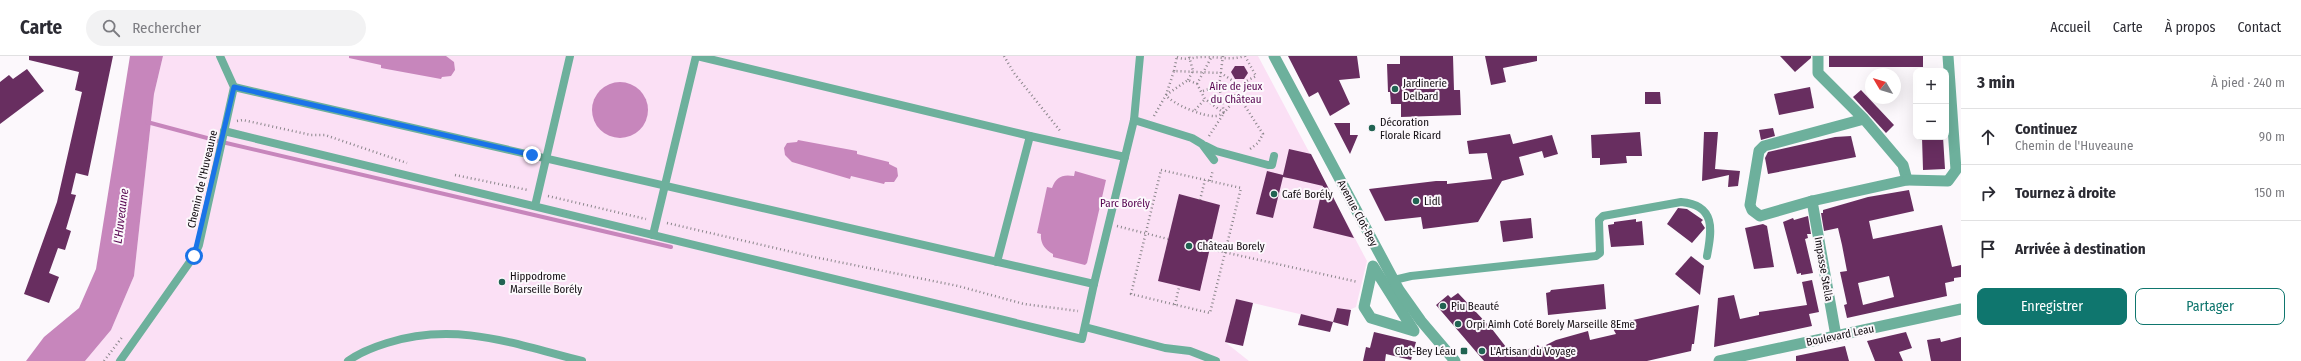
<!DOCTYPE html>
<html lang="fr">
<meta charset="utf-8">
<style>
:root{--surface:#fff;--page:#f2f2f3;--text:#2b2b33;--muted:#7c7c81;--line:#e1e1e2;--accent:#0f766e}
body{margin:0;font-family:"Fira Sans Condensed",sans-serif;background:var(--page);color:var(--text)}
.controls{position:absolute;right:12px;top:12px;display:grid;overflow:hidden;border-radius:8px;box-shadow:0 4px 16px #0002}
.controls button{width:36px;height:36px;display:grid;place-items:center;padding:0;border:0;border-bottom:1px solid var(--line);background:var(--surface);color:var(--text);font:20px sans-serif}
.compass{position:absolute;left:1865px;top:12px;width:36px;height:36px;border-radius:50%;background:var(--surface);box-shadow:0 4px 16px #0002;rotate:308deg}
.stop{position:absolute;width:12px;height:12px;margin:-9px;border:3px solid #1a73e8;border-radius:50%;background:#fff}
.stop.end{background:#1a73e8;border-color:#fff;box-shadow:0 1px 4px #0008}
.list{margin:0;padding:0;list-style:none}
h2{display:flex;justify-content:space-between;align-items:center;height:52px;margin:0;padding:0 16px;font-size:17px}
h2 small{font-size:13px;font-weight:400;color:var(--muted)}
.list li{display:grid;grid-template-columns:26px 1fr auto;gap:12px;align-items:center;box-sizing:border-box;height:56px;padding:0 16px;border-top:1px solid var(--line)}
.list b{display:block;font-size:15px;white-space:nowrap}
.list p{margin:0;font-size:13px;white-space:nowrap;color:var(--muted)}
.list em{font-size:13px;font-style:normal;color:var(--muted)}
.actions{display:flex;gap:8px;padding:12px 16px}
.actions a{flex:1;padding:9px 0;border:1px solid var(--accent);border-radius:8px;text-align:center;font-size:14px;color:var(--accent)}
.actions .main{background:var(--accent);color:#fff}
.icon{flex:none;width:22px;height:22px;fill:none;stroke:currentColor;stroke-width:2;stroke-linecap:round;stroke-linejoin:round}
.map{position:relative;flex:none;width:1961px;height:305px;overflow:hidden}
header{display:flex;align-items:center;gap:24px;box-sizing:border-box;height:56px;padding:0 20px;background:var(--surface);border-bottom:1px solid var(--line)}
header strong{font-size:19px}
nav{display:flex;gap:22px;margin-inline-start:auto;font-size:14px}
.search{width:280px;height:36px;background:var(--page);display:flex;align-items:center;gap:10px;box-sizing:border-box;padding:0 14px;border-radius:22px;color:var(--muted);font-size:15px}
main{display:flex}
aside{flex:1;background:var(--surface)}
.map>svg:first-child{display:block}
.green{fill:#fbe0f5}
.water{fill:#c786bc}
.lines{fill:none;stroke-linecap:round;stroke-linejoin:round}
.stream{stroke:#c786bc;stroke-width:4}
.building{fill:#682e60;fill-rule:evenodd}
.path{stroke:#8b868b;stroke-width:2.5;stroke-dasharray:1 3;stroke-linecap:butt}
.service{stroke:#6db09c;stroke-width:8}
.pedestrian{stroke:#6db09c;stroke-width:11}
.minor{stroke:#6db09c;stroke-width:11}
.tertiary{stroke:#6db09c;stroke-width:11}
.route{stroke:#1a73e8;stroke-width:5}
.poi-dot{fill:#216352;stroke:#fcf8fc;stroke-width:1.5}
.labels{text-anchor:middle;stroke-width:4;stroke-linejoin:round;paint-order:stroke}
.poi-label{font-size:11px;fill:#120c11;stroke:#fcf8fc;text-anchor:start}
.park-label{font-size:11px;fill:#56044f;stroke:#fcf8fc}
.street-label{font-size:11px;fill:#120c11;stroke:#fcf8fc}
.water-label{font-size:12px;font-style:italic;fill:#5b0b54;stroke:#fcf8fc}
</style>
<header>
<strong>Carte</strong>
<div class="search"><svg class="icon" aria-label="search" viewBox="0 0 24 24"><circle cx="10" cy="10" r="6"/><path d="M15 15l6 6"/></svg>Rechercher</div>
<nav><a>Accueil</a><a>Carte</a><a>À propos</a><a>Contact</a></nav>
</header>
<main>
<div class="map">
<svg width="1961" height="305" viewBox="0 0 1961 305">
<rect width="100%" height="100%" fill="#fcf8fc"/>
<path class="green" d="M163,0H1258L1367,205L1356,251L1349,254L1337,252L1333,266L1236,243L1225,286L1249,305H85L111,274L134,220L154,38Z"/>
<g class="water">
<path d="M130,0H163L154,38L134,220L111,274L85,305H26L44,281L79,252L96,213Z"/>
<path d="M349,0H446L454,6L455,14L451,20L442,21L441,23L381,12V9L349,2Z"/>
<circle cx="620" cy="54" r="28"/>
<path d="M798,84L857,95V98L889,106V108L897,112L898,120L894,126H885L884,128L851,120L850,123L792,106L785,99L784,92L787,87L797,86Z"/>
<path d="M1075,115L1106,124L1087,207L1085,209L1053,201V198C1045,194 1040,187 1041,178L1037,177L1047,131L1052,132C1056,121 1062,118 1074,120Z"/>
</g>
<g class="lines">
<path class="stream" d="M147,66L222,86L671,191"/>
</g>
<g class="building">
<path d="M29,0H113L88,120L76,117L71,138L76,139L66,173L71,175L65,194L58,192L49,217L59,221L49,247L24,238L57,146L82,36L75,34L79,16L29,4Z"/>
<path d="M1288,0H1357L1360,22L1339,24L1350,48L1330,60L1318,36L1309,41Z"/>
<path d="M1400,0H1453L1454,34H1460L1461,59L1401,61V48H1391L1390,36H1388L1387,8H1400Z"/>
<path d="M1485,0H1537V5L1503,12L1506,26L1491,29Z"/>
<path d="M1780,0H1811V2L1795,16Z"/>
<rect x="1829" y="0" width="94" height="11"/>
<path d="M1235,10H1244L1248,17L1244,23H1235L1231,16Z"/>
<path d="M27,13L44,35L0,68V26L9,19L13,23Z"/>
<path d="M1810,31L1814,52L1779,59L1774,38Z"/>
<path d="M1861,34L1894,69L1886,77L1853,41Z"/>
<path d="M1645,36H1660L1661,48H1645Z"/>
<path d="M1334,67H1350V79H1358L1350,98Z"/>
<path d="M1773,72L1775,80L1761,84L1759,74Z"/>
<path d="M1640,76L1642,100H1626L1627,107L1600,109V102H1592L1591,79Z"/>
<path d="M1704,76H1718L1715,113L1740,115L1738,130L1728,131L1729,119L1702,125Z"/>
<path d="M1510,78L1513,88L1552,79L1558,98L1544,102L1542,95L1519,101L1524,119L1502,125L1478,166L1423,173L1421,161L1385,165L1369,133L1436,125H1447V128L1492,123L1487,97L1469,98L1467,85Z"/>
<path d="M1851,80L1856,101L1768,118L1765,102L1768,96L1835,81Z"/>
<path d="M1922,81H1943L1945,113L1923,114Z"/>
<path d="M1289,93L1311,98L1354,182L1313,172L1323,130L1293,123L1283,121L1273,162L1256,158L1267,115L1283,119Z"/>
<path d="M1909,134L1914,155L1869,165L1873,183L1942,169L1952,211L1961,209V221L1954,222V225L1945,227L1947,240L1847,262L1844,249L1847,248L1840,216L1847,215L1842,189L1838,172L1824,175L1821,157H1823V154L1868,141ZM1889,220L1894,241L1863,249L1858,227Z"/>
<path d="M1179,138L1220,149L1200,235L1158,225Z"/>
<path d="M1678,152L1687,153L1703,164L1701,166L1705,172L1692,187L1667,168Z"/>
<path d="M1808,160L1811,178H1807L1808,182L1805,183L1813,217L1801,219V217L1797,218L1783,166L1793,162L1794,164Z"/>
<path d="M1531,162L1533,182L1503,186L1500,165Z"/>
<path d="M1636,163V166L1642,165L1644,189L1611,191L1608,169L1614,168V166Z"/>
<path d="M1763,168L1767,170L1774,211L1754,213L1745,172Z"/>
<path d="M1691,200L1704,210L1700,239L1675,218Z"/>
<path d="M1812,224L1819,256L1809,258L1812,270L1714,291L1718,242L1734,239L1740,263L1759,259V256L1807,249L1802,226Z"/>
<path d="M1604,228L1606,253L1548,259L1546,237L1550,236L1551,234Z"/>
<path d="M1458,237L1492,273L1513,300L1538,289L1540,292L1556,284L1588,275L1590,284L1616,278L1611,269L1699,249L1694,288H1692L1691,295L1647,305H1484L1436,249L1448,239L1451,242Z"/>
<path d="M1236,243L1253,247L1243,290L1225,286Z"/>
<path d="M1337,252L1351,254L1348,270L1333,266Z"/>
<path d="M1301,258L1333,266L1330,276L1298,269Z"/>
<path d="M1374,276L1416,286L1411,304L1386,298L1385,305H1363L1366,291L1370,292Z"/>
<path d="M1906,276L1912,292L1899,296L1903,305H1875L1867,285Z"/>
<path d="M1961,281V305H1931L1927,284L1940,282L1941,286Z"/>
<path d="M1845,290L1849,305H1796V300Z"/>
</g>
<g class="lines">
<g class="path">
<path d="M1004,0L1014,17L1061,76"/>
<path d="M1177,1C1186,5 1193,1 1202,1C1216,0 1230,5 1244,0"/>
<path d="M1174,15L1177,0"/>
<path d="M1188,24L1193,15L1189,0"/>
<path d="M1197,28L1212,0"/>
<path d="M1203,35L1219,30"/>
<path d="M1233,47L1239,29L1256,20L1245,0"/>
<path d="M1243,47L1263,78L1258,87L1250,93"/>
<path d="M1195,54L1205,43"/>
<path d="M1224,57L1205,43L1197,28L1188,24L1166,39C1172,48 1204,61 1215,60C1223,60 1228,52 1232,47H1243L1246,40"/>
<path d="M1154,60L1166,39L1174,15L1221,17L1239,29"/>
<path d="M237,65L243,64L311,79H325L407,107"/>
<path d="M1209,80L1224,57L1219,30L1223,0"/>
<path d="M1161,114L1241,132L1210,257L1131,238Z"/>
<path d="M455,119L528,134"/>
<path d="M1210,125L1213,114"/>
<path d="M548,140L646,163"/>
<path d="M1200,144L1205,124"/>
<path d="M667,167L814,201L958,230L1024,248L1078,255"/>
<path d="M1117,170L1168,183"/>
<path d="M1210,193L1358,226"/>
<path d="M1175,249L1179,231"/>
<path d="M104,305L123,280"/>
</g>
<g class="service">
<path d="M697,0L1030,80L1125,101"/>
<path d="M234,31L1094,228L1134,64L1140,0"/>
<path d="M1134,64L1192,82L1202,88L1214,104"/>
<path d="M224,75L1082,283L1094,228"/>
<path d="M1206,90L1216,95L1268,109H1272L1274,100"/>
<path d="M535,150L570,0"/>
<path d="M653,179L696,0"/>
<path d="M997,206L1030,80"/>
<path d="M1394,224L1411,220L1596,200L1600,197L1599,164L1603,160L1681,146C1716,149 1712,174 1707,200"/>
<path d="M1085,271L1165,292L1190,295L1216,305"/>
<path d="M120,305L194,200L199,189L234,31L220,0"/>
<path d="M348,305C359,297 374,291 387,287C456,265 514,288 582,305"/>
</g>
<path class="pedestrian" d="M1373,210L1414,275L1371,262L1364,251Z"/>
<g class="minor">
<path d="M1818,0V17L1864,63L1903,109L1907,124L1812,145L1760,160L1752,154L1750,149L1759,95L1764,90L1864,63"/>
<path d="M1907,124L1948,125L1956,114L1948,0"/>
<path d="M1812,145L1836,280"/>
<path d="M1719,305L1961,253"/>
</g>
<path class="tertiary" d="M1274,0L1399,234L1421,265L1455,305"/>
</g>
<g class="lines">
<path class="route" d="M194,200L234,31L532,99"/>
</g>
<g class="poi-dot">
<circle cx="1395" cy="33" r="4"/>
<circle cx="1372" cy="72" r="4"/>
<circle cx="1274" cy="138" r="4"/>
<circle cx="1416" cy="145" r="4"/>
<circle cx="1189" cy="190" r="4"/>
<circle cx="502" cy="226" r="4"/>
<circle cx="1443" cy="250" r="4"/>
<circle cx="1458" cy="268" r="4"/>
<rect x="1460" y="291" width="8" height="8" rx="2"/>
<circle cx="1482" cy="295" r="4"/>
</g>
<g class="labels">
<g class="poi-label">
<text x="1403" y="31">Jardinerie<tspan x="1403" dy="13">Delbard</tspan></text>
<text x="1380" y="70">Décoration<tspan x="1380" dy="13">Florale Ricard</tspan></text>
<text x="1282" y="142">Café Borély</text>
<text x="1424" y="149">Lidl</text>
<text x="1197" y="194">Château Borely</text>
<text x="510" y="224">Hippodrome<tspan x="510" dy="13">Marseille Borély</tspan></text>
<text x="1451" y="254">Piu Beauté</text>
<text x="1466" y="272">Orpi Aimh Coté Borely Marseille 8Eme</text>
<text x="1456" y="299" text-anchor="end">Clot-Bey Léau</text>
<text x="1490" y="299">L'Artisan du Voyage</text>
</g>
<g class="park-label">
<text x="1236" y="34">Aire de jeux<tspan x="1236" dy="13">du Château</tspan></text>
<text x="1125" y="151">Parc Borély</text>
</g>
<g class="street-label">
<text transform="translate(202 123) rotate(-77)" y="4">Chemin de l'Huveaune</text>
<text transform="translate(1358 157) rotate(62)" y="4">Avenue Clot-Bey</text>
<text transform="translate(1824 213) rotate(80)" y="4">Impasse Stella</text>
<text transform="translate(1840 279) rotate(-12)" y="4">Boulevard Leau</text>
</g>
<g class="water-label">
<text transform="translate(121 160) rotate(-83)" y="4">L'Huveaune</text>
</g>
</g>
</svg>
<div class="controls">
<button>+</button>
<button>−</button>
</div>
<svg class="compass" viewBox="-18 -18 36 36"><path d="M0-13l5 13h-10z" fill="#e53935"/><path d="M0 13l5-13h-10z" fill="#7c7c81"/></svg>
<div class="stop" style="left:194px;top:200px"></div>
<div class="stop end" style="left:532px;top:99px"></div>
</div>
<aside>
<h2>3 min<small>À pied · 240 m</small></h2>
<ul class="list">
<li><svg class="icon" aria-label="ahead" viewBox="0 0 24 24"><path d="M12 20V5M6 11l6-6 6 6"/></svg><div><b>Continuez</b><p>Chemin de l'Huveaune</p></div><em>90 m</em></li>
<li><svg class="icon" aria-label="right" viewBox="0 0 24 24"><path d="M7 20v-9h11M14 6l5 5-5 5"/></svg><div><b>Tournez à droite</b></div><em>150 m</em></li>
<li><svg class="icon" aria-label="arrive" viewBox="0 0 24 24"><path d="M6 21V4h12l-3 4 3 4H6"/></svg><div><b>Arrivée à destination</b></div></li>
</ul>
<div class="actions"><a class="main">Enregistrer</a><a>Partager</a></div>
</aside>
</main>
